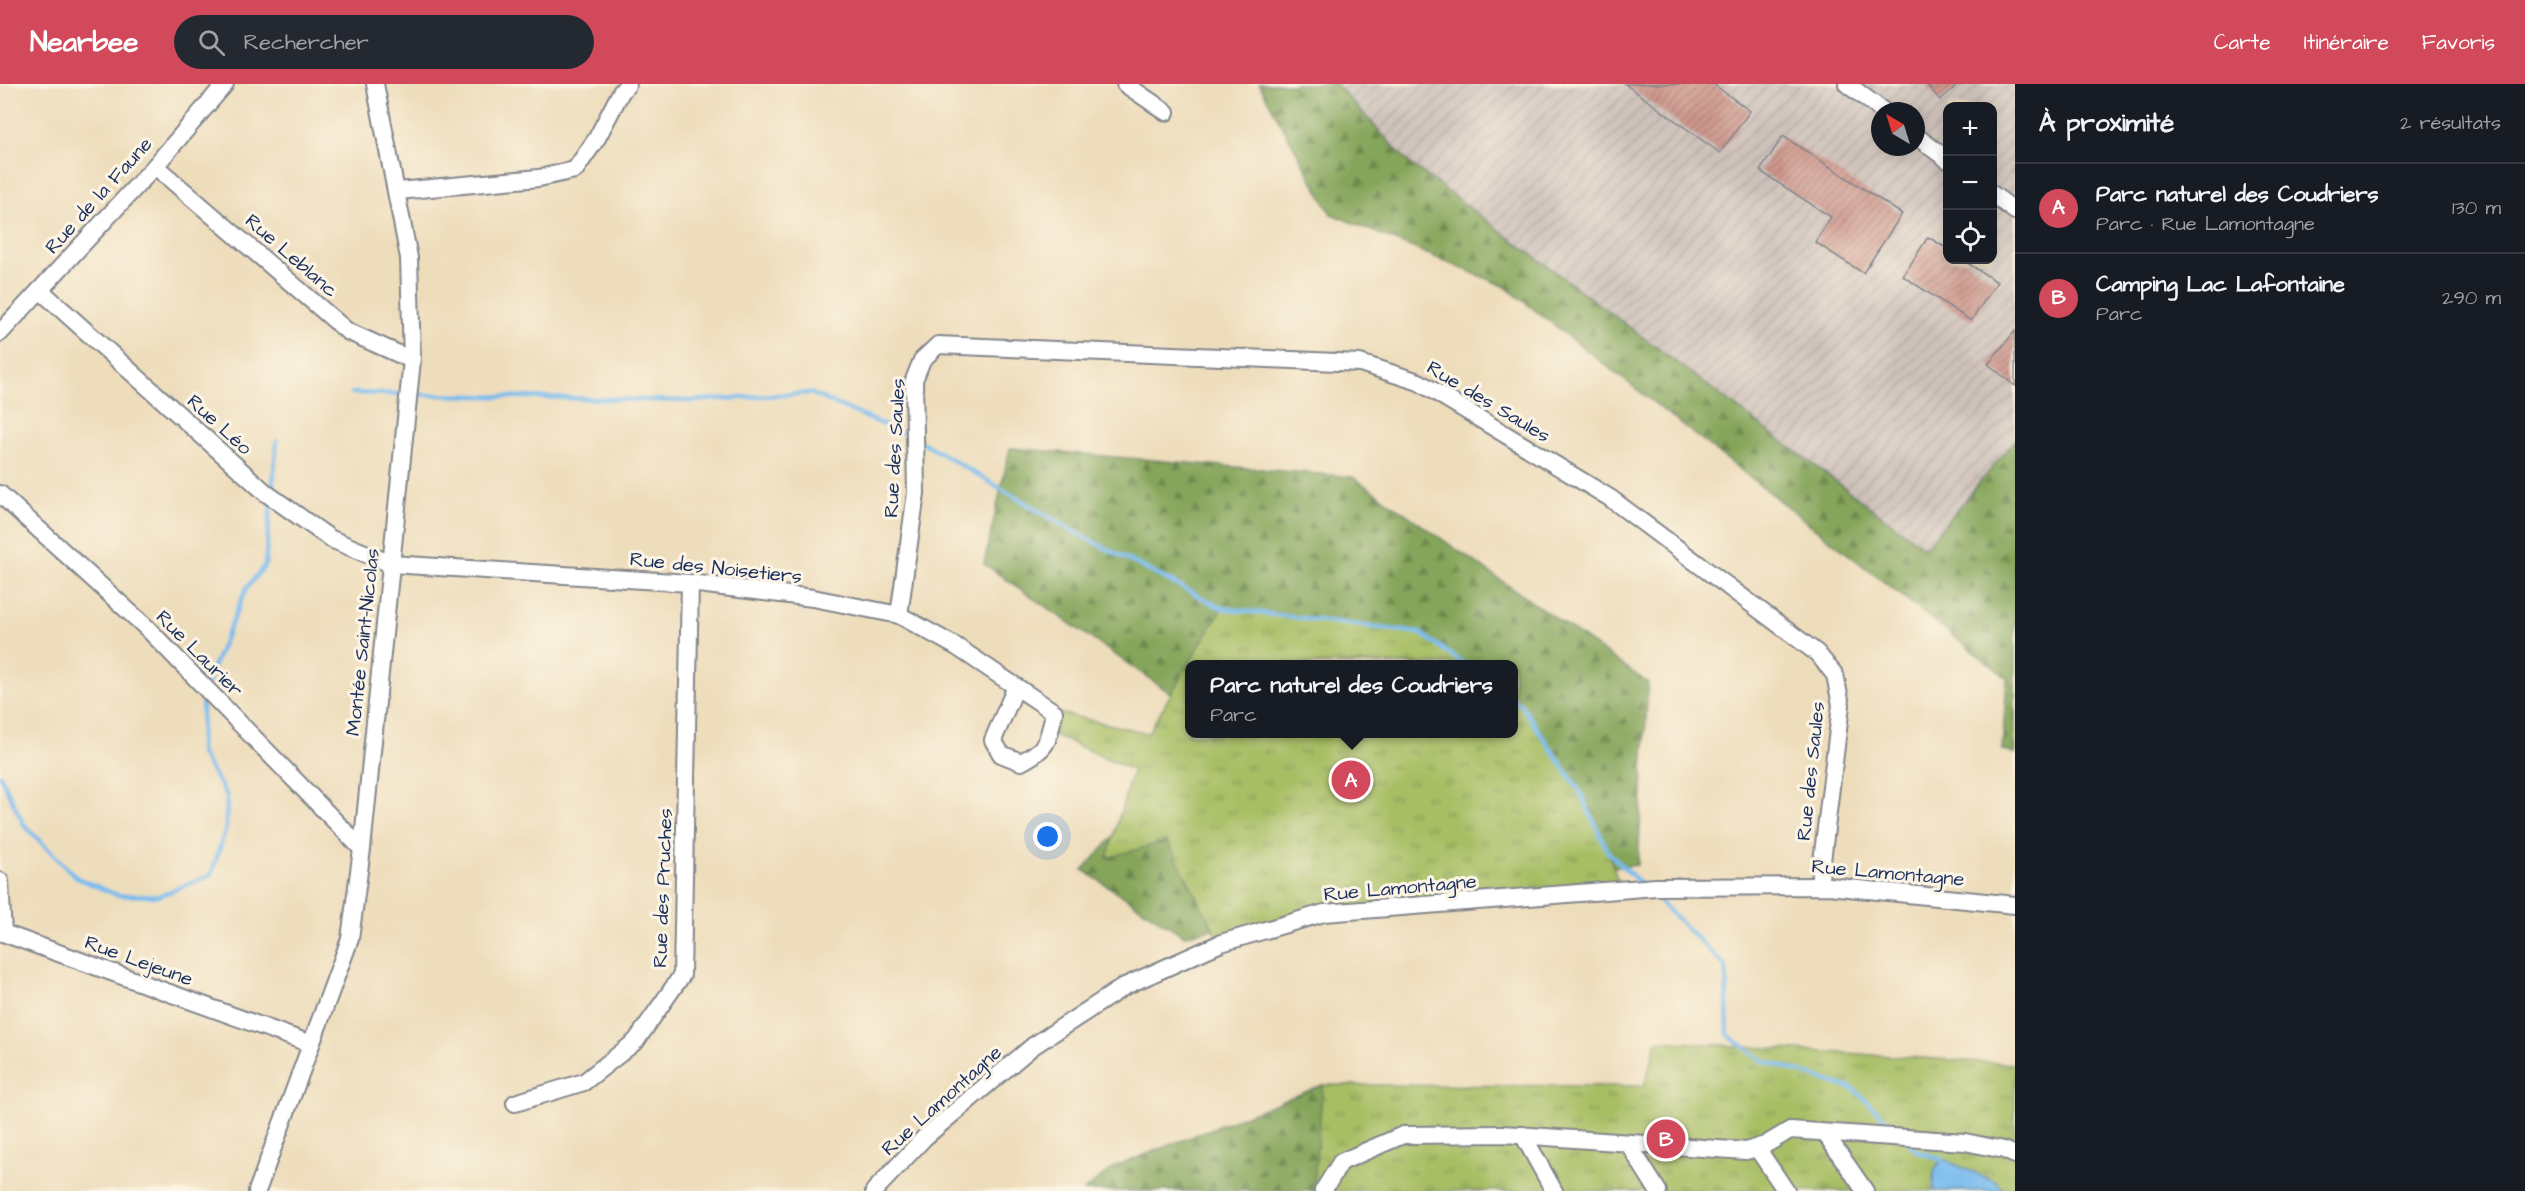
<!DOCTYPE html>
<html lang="fr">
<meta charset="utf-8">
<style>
:root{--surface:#171b24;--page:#242831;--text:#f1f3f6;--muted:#9ea1a6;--line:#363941;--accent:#d1495b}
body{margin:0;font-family:"Architects Daughter",sans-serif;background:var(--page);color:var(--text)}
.controls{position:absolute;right:18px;top:18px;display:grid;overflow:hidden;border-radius:12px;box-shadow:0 3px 15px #0003}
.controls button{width:54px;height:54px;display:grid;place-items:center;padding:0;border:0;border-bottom:2px solid var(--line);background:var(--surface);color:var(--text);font:30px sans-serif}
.compass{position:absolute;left:1871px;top:18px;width:54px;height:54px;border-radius:50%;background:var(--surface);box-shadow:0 3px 15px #0003;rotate:322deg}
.you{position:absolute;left:1048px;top:753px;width:21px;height:21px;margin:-15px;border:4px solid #fff;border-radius:50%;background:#1a73e8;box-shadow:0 0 0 9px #1a73e833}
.badge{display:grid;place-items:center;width:39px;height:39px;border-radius:50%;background:var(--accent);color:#fff;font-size:20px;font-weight:700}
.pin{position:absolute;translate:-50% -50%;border:3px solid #fff;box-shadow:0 2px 6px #0006}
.popup{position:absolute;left:1185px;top:576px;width:333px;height:78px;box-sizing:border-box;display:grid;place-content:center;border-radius:12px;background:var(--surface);filter:drop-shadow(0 2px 4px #0005);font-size:20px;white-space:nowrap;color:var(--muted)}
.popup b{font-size:22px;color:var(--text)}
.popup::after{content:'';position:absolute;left:50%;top:100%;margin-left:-12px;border:12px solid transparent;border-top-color:var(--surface)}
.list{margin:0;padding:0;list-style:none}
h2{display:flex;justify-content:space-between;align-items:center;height:78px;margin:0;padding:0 24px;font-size:26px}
h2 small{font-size:20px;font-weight:400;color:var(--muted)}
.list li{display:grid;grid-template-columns:39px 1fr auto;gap:18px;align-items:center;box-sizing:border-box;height:90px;padding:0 24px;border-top:2px solid var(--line)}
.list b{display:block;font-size:22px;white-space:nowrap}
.list p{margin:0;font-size:20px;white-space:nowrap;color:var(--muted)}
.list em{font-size:20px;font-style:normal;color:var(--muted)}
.icon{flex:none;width:33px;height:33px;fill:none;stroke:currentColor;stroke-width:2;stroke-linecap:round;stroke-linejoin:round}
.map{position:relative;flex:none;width:2015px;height:1107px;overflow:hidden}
header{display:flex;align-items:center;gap:36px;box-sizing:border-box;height:84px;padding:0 30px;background:var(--accent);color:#fff}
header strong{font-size:28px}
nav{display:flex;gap:33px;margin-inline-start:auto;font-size:21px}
.search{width:420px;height:54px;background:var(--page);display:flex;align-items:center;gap:15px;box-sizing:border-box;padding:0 21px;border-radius:33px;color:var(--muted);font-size:22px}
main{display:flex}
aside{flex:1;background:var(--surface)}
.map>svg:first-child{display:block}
.industrial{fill:url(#industrial-furrows);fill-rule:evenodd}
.forest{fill:url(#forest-firs);stroke:#506a5c;stroke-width:1.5}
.park{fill:url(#park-tufts);stroke:#617661;stroke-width:1.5}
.water{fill:#78bbee;stroke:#4a75a6;stroke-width:1.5}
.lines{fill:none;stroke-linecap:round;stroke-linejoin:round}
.stream{stroke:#78bbee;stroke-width:4.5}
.building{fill:url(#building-hatch)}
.minor-casing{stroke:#84868c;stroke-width:20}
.minor{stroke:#fff;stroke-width:16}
.labels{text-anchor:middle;stroke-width:6;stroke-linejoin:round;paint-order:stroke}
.street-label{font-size:20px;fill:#1b2f5e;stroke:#fcf5e5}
</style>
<header>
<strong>Nearbee</strong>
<div class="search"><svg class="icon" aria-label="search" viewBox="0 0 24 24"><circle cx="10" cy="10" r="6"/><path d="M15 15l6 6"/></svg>Rechercher</div>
<nav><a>Carte</a><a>Itinéraire</a><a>Favoris</a></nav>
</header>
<main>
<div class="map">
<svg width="2015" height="1107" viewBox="0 0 2015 1107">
<defs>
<pattern id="industrial-furrows" width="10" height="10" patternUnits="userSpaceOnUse" patternTransform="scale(1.5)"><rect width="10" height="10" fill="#cec1ba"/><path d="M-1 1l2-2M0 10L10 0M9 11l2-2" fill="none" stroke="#b0a6a2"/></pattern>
<pattern id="forest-firs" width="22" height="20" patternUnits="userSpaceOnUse" patternTransform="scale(1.5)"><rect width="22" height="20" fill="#85a55a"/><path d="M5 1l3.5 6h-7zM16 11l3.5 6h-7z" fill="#6c874e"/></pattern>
<pattern id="park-tufts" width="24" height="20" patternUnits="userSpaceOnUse" patternTransform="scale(1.5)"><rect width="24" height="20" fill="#a7be64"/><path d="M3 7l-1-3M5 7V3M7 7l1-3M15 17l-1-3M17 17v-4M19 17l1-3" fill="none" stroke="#879b56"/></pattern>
<pattern id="building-hatch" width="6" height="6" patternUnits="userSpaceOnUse" patternTransform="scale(1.5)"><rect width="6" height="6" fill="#ce968b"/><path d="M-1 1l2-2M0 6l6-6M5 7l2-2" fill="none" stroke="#a67b75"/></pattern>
</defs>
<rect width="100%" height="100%" fill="#fcf5e5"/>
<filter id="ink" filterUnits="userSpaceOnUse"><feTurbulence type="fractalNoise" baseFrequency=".0167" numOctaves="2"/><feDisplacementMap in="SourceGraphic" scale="12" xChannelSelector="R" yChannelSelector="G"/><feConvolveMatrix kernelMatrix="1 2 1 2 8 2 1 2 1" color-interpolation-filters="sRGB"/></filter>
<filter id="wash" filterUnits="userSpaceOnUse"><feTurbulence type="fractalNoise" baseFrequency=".008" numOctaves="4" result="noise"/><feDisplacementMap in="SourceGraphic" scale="24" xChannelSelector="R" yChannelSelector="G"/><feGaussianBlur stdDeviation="1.35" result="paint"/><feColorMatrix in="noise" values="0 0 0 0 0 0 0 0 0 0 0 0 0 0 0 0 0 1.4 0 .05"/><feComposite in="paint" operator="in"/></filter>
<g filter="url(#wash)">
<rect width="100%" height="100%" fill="#edb"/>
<path class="industrial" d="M1336,0H2015V353L1926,464L1407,77ZM1948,22H1992V176H1948ZM1880,27H1916V63H1880Z"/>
<g class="forest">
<path d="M1259,0H1336L1407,77L1925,464L2015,356V670L2002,666L2007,594L1504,202L1331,130Z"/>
<path d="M1010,364L1353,393L1648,599L1638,781L1363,805L1184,852L1083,786L1208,650H1513V580H1189V622L984,480Z"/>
<path d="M1323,1001L1314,1107H1084L1114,1083Z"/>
</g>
<g class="park">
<path d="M1222,524L1420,549L1464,580H1189V650H1513V616L1521,621L1579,706L1608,768L1621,806L1324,829L1221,859L1167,757L1107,774L1133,686L1050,649L1054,628L1148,649Z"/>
<path d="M1657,957L2015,980V1107H1313L1323,1001L1644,1002Z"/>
</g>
<path class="water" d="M1942,1075L1997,1098L2003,1107H1934V1086Z"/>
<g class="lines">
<g class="stream">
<path d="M352,309L690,317L810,309L910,352"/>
<path d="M920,357L1080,451L1222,524L1420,549L1464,580"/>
<path d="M272,408L277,357"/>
<path d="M206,600L246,505L265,481L271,419"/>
<path d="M1513,616L1521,621L1579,706L1608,768L1640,799"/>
<path d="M0,691L24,741L77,794L117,811L159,812L211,791L226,744L227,712L200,668L203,608"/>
<path d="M1651,809L1726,883L1728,951L1761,976L1854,1005L1899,1049"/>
<path d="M1909,1059L1917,1067L1942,1075"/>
</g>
</g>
<g id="blocks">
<g class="building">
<path d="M1625,0H1713L1750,27L1720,69Z"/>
<path d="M1926,0H1959L1940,16Z"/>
<path d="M1783,52L1902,130L1863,189L1815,158L1831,133L1760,87Z"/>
<path d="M1928,153L1948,165V176H1963L1997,198L1971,237L1903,192Z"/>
<path d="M2015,247V302L1988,280Z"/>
</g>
</g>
</g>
<g filter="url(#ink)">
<use href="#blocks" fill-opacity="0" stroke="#84868c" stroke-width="1.5"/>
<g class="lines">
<g class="minor-casing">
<g id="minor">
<path d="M1125,0L1166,28"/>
<path d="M1847,0L1883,27"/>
<path d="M1916,52L1948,76"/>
<path d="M155,82L347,247L412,276"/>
<path d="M398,107L539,94L575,86L597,54L621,8L628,0"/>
<path d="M1992,110L2015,127"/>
<path d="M40,206L266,409L331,455L391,480L690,499L813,514L899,531L957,563L1054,628C1048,657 1049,664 1021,678L1001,670L993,656L1016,603"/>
<path d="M0,249L155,82L225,0"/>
<path d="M0,410L147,544L362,765"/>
<path d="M899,531L916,409L914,296L922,276L938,261L1360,279L1419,298L1610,414L1817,569L1835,591L1841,621L1819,802"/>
<path d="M0,797L3,849"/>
<path d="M3,849L311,960"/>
<path d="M515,1019L584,998L636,957L682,891L690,499"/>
<path d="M1825,1049L1865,1107"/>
<path d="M1523,1051L1554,1107"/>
<path d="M1628,1059L1658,1107"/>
<path d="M1757,1064L1786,1107"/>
<path d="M257,1107L350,855L362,765L412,276L409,174L375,0"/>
<path d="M874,1107L925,1053L1033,962L1125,902L1221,859L1324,829L1656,803L1829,802L2015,821"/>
<path d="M1323,1107L1341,1078L1403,1051L1503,1050L1746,1067L1765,1061L1790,1046L1965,1058L2004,1066L2015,1071"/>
</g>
</g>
<use href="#minor" class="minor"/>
</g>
</g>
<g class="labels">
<g class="street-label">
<text transform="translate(98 111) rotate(-48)" y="7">Rue de la Faune</text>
<text transform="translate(292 171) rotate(41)" y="7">Rue Leblanc</text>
<text transform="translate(1489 317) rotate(31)" y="7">Rue des Saules</text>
<text transform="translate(220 340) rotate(42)" y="7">Rue Léo</text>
<text transform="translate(894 364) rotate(-87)" y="7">Rue des Saules</text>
<text transform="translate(716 483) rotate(6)" y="7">Rue des Noisetiers</text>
<text transform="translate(362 558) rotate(-84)" y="7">Montée Saint-Nicolas</text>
<text transform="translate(200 569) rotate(45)" y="7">Rue Laurier</text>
<text transform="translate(1810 687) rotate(-84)" y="7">Rue des Saules</text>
<text transform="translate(1888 788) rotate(5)" y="7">Rue Lamontagne</text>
<text transform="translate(1400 803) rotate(-5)" y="7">Rue Lamontagne</text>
<text transform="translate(662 804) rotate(-88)" y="7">Rue des Pruches</text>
<text transform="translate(139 876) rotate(20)" y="7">Rue Lejeune</text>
<text transform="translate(941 1016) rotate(-42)" y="7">Rue Lamontagne</text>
</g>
</g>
</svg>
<div class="controls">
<button>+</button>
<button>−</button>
<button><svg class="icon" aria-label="locate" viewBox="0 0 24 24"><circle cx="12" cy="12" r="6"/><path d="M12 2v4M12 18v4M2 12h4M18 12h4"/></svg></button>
</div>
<svg class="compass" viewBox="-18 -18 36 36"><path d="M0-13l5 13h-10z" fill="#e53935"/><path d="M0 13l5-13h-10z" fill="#9ea1a6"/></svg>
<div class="you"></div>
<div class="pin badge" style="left:1351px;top:696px">A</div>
<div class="popup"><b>Parc naturel des Coudriers</b>Parc</div>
<div class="pin badge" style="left:1666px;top:1055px">B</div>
</div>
<aside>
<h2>À proximité<small>2 résultats</small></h2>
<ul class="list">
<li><span class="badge">A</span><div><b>Parc naturel des Coudriers</b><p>Parc · Rue Lamontagne</p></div><em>130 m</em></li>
<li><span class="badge">B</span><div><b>Camping Lac Lafontaine</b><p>Parc</p></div><em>290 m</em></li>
</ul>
</aside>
</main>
